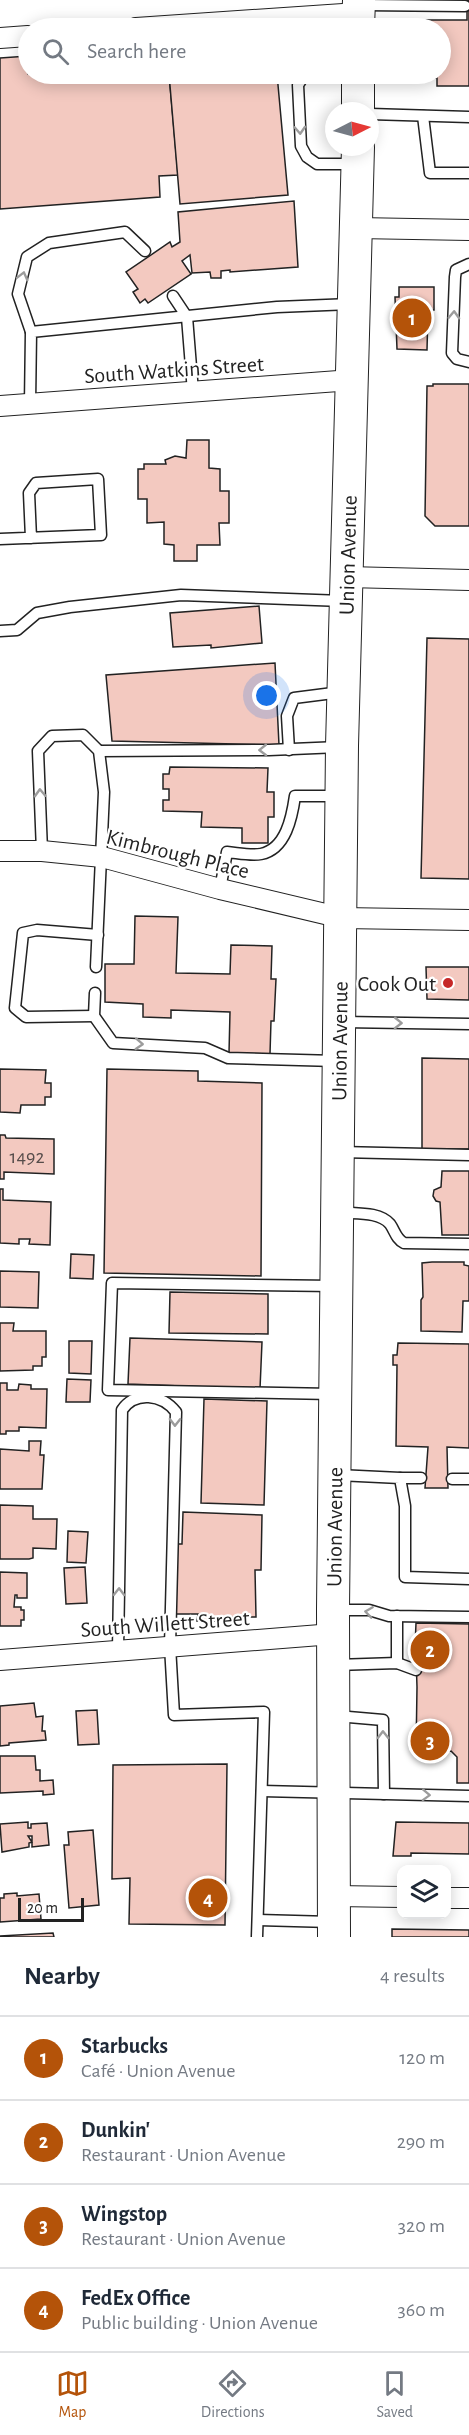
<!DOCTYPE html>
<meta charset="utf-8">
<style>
:root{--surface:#fff;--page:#f2f2f3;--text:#1f2937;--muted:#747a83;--line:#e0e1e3;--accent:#b45309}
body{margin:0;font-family:"Alegreya Sans",sans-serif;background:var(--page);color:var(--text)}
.controls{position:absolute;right:18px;bottom:18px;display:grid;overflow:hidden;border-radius:12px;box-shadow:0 3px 15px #0003}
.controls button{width:54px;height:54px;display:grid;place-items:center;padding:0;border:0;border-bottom:2px solid var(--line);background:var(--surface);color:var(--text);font:30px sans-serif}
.compass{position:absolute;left:325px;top:102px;width:54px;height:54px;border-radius:50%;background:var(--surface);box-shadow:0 3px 15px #0003;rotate:84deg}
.scale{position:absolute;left:18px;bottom:15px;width:66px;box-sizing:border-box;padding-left:6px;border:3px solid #222;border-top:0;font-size:16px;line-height:21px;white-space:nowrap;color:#222;-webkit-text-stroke:4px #fff;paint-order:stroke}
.you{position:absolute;left:267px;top:696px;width:21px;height:21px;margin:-15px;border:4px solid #fff;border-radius:50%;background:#1a73e8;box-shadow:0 0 0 9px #1a73e833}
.badge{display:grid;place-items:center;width:39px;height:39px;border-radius:50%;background:var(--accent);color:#fff;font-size:20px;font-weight:700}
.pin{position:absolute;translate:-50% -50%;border:3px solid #fff;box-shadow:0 2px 6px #0006}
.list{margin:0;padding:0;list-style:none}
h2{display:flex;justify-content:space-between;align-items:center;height:78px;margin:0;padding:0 24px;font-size:26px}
h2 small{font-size:20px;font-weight:400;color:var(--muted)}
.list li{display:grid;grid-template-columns:39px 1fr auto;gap:18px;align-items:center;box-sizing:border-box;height:84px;padding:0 24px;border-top:2px solid var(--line)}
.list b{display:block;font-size:22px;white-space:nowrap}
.list p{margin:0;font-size:20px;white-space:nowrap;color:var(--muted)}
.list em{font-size:20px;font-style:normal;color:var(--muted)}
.icon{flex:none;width:33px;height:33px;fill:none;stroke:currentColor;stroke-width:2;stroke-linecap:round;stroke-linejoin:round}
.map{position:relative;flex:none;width:469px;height:1937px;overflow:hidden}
.search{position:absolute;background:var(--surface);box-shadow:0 3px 15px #0003;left:18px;right:18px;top:18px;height:66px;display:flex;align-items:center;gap:15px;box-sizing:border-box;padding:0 21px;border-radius:33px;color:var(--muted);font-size:22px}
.sheet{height:414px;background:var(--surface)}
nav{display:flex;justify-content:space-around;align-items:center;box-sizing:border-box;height:84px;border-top:2px solid var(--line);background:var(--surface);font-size:16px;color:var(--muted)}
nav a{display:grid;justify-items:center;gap:3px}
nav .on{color:var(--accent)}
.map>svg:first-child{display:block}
.building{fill:#f3c9c0;stroke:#222;stroke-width:1.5}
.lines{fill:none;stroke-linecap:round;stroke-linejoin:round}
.lane-casing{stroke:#222;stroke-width:13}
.street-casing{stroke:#222;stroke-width:22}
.primary-casing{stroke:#222;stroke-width:34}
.lane{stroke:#fff;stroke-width:10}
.street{stroke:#fff;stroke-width:20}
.primary{stroke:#fff;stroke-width:32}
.oneway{stroke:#9c9c9c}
.poi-dot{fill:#c62828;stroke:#fff;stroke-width:2}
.labels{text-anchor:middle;stroke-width:4.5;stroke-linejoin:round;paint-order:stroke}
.number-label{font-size:20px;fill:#564c4a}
.street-label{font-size:22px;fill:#222;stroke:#fff}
.poi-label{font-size:22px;fill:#222;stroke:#fff;text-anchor:end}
</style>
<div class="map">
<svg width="469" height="1937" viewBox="0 0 469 1937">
<rect width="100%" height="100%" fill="#fff"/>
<g class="building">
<path d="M467,0H469V86H437V78H417V74H440V28H418V20H467Z"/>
<path d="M28,56V74H169L178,175L159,176L160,197L0,209V58Z"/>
<path d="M169,74H277L288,195L180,204Z"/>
<path d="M294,201L298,267L230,272V270L221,271V278H211L210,272L192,273L190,255L182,261L191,274L148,303L145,299L140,303L133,292L138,289L126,272L170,242L172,247L180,242L178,212Z"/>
<path d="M399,287H434V310H428L427,350L397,349L395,297H399Z"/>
<path d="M433,384H469V526H435L425,516L427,386H433Z"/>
<path d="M187,440H209V468L220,469V491H229V523H219L220,545H197V561H174V545L164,544V522L147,523V499H138V469H144V464H166L165,460L175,456L186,458Z"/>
<path d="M259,606L262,643L211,648V645L173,647L170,613Z"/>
<path d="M427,638L469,639V879L421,878Z"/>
<path d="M275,663L279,745L112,741L106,675Z"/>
<path d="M170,767L268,768L267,792H274V817H268V843H242V828L201,827L202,812L163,811V800H169V789H163V774H169Z"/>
<path d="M135,916L178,917L176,973L230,974L231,945L272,946L271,979H276L274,1021H271L270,1054L229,1053L230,1012L171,1010V1018L143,1017V1004L105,1002V964H134Z"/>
<path d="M426,967H469V1000L427,999Z"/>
<path d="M422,1058L469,1059V1149H422Z"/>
<path d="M0,1069L46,1070L45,1083H51V1097H45V1105H21L20,1113L0,1112Z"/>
<path d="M107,1069L198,1071V1081L262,1083L261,1276L104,1273Z"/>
<path d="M0,1135H5L6,1138L54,1139V1174L4,1172V1179H0Z"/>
<path d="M442,1171H469V1235H442L440,1202L436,1201L433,1196L434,1190L441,1187Z"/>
<path d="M0,1189H3V1200L51,1202L50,1245L29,1244L30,1239H19V1244L0,1243Z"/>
<path d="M71,1254L94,1255L93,1279L70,1278Z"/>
<path d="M432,1262H464V1265L469,1266V1301H463L462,1332L421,1331V1300L423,1297L422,1263Z"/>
<path d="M0,1271L39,1272L38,1308L0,1307Z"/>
<path d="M170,1292L268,1294V1334L169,1333Z"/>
<path d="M0,1323H14L13,1331H46V1357H42V1366H33V1370L0,1371Z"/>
<path d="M130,1338L262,1342L260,1389L128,1384Z"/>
<path d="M69,1341H92L91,1374L69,1373Z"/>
<path d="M398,1343L469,1344V1448L447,1447L448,1488H425L428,1447L396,1446L397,1365H393V1355H397Z"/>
<path d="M67,1379L91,1380L90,1402H66Z"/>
<path d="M0,1383H7V1390H18L19,1384L31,1385V1389H47L46,1428L19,1427V1431H6V1434H0Z"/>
<path d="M204,1399L267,1401L264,1505L201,1503Z"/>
<path d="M29,1441H41L40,1455H44L42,1489H0V1449L29,1451Z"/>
<path d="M0,1505L33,1506V1519H57L56,1549L33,1548V1558L29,1559H0Z"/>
<path d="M183,1512L262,1515L261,1570H255L256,1617H214V1621H197L198,1614H176L177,1544H182Z"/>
<path d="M68,1531L88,1532L86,1563L67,1562Z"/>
<path d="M85,1567L87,1603L66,1604L64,1568Z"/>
<path d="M0,1572L27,1573V1598H17V1595H15L14,1607H21V1610H24V1620H21V1626H0Z"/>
<path d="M469,1621V1783H457V1757L451,1751L416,1752L417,1687L416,1656H413V1648H415L416,1623L469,1624Z"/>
<path d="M34,1703L36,1717L43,1716L42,1731H45L46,1740L9,1743V1745L0,1746V1706Z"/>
<path d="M97,1710L99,1744L78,1745L76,1711Z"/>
<path d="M0,1756H35L36,1770H40V1781L53,1780L54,1794L43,1795V1791L0,1793Z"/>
<path d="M227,1764L225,1925L129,1924L130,1878L112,1879L113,1765Z"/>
<path d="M28,1822V1828H31V1824L47,1823L49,1845L32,1847V1836H28L32,1842L29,1843V1847L2,1852L0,1824Z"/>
<path d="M396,1822L469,1823V1854L411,1853V1856H393Z"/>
<path d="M93,1830L99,1905L69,1908L64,1845H69L68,1832Z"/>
<path d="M17,1893V1896L39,1894L41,1919L0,1922V1898H4V1894Z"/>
<path d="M392,1929L469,1930V1937H392Z"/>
<path d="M53,1933L54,1937H0V1936Z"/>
</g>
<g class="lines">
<g class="lane-casing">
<g id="lane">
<path d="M362,5L465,6"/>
<path d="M305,74L298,85L301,146L307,157L317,164H355"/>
<path d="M370,114L469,117"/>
<path d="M423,116L430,173H469"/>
<path d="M469,264L456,270L455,277L452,353L457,359L469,362"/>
<path d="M173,296L187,317L193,392"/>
<path d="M31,332L18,294L27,257L49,243L125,232L145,251"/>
<path d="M30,404L31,332L277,307L351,304"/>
<path d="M0,539L101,535L98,479L36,483L29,493L31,538"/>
<path d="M0,631L17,630L37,613L70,607L181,595L343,601"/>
<path d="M289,750L287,716L294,698L341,692"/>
<path d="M99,751L269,750L339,747"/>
<path d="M42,851L38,751L52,736L83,735L99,751L104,792L96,967"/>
<path d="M220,889L227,852C238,853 251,856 261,854C286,849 292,817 295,796H340"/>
<path d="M95,993L94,1016L113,1043L205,1048L228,1058L336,1061"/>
<path d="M94,1016L26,1017L15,1008L23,933L37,930L98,935"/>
<path d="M343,1022L469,1024"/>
<path d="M340,1152L469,1155"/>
<path d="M339,1212C354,1214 379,1211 390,1224C395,1231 396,1239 404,1243L469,1244"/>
<path d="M332,1394L108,1390L112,1283L335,1286"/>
<path d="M338,1475L400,1478L405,1506V1577L469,1579"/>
<path d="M400,1478H421"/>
<path d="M452,1479H469"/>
<path d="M335,1610H369L389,1616L469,1617"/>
<path d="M397,1616V1663"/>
<path d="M118,1650L122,1410C135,1391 162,1394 176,1412L170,1646L174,1715L264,1712L257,1937"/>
<path d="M336,1665L397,1663L416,1670"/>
<path d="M337,1716L383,1720L384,1794"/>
<path d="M262,1791L469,1796"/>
<path d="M258,1920L331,1922"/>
</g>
</g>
<g class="street-casing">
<g id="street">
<path d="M136,28L358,13"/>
<path d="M0,38L28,36"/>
<path d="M357,228L469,230"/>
<path d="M0,406L352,380"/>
<path d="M347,577L469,580"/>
<path d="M0,851H42L102,857L220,889L342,918L469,920"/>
<path d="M0,1660L333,1634"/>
<path d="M335,1896L402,1897"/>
<path d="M446,1898H469"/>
</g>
</g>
<g class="primary-casing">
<g id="primary">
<path d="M358,28L359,0"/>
<path d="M358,111V74"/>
<path id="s1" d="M334,1937L333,1610L342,746L358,147"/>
</g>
</g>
<use href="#lane" class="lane"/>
<use href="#street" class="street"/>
<use href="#primary" class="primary"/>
</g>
<defs><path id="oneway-chevron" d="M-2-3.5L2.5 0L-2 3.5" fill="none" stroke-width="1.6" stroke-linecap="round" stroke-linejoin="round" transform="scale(1.5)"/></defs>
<g class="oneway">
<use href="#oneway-chevron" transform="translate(300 130) rotate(87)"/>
<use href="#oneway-chevron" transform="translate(23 276) rotate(-76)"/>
<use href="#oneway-chevron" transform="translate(454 315) rotate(-88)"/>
<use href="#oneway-chevron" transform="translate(263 750) rotate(179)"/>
<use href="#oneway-chevron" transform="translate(40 793) rotate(-92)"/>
<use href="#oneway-chevron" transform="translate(398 1023) rotate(1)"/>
<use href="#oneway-chevron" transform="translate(139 1044) rotate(3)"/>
<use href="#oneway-chevron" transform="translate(175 1422) rotate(91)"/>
<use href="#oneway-chevron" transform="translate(119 1592) rotate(-89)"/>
<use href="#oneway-chevron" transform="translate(369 1612) rotate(-172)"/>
<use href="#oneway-chevron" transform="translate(383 1735) rotate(-91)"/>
<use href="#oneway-chevron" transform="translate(426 1795) rotate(2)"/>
</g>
<circle class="poi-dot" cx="448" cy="983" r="6"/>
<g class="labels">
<g class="number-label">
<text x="27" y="1163">1492</text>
</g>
<g class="street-label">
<text transform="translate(174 369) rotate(-4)" y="8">South Watkins Street</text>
<text dy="8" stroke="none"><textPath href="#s1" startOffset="1382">Union Avenue</textPath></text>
<text transform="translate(178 853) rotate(14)" y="8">Kimbrough Place</text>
<text dy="8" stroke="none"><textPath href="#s1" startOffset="896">Union Avenue</textPath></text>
<text dy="8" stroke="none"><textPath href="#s1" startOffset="410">Union Avenue</textPath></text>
<text transform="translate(165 1623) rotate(-4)" y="8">South Willett Street</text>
</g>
<g class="poi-label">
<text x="436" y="991">Cook Out</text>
</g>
</g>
</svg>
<div class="controls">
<button><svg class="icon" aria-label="layers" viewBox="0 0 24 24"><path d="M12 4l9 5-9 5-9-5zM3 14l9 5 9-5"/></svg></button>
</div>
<svg class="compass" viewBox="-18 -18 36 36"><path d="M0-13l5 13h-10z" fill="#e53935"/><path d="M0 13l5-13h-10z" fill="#747a83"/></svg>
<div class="scale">20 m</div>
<div class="you"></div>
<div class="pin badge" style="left:412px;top:318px">1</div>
<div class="pin badge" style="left:430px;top:1650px">2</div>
<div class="pin badge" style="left:430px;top:1741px">3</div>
<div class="pin badge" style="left:208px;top:1898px">4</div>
<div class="search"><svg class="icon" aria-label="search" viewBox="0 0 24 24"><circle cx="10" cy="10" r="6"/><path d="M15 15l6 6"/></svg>Search here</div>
</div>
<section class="sheet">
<h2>Nearby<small>4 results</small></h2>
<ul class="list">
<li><span class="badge">1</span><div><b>Starbucks</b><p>Café · Union Avenue</p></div><em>120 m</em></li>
<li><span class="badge">2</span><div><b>Dunkin'</b><p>Restaurant · Union Avenue</p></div><em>290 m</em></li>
<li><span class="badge">3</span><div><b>Wingstop</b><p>Restaurant · Union Avenue</p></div><em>320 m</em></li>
<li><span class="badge">4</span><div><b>FedEx Office</b><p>Public building · Union Avenue</p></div><em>360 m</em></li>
</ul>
</section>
<nav>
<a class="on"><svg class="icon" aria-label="map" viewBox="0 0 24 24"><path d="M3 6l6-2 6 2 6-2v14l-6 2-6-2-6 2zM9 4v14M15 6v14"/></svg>Map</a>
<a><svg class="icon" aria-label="directions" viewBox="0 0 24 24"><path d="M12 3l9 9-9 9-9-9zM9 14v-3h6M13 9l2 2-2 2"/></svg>Directions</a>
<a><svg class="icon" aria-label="saved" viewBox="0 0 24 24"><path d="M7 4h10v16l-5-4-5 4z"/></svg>Saved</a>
</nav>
